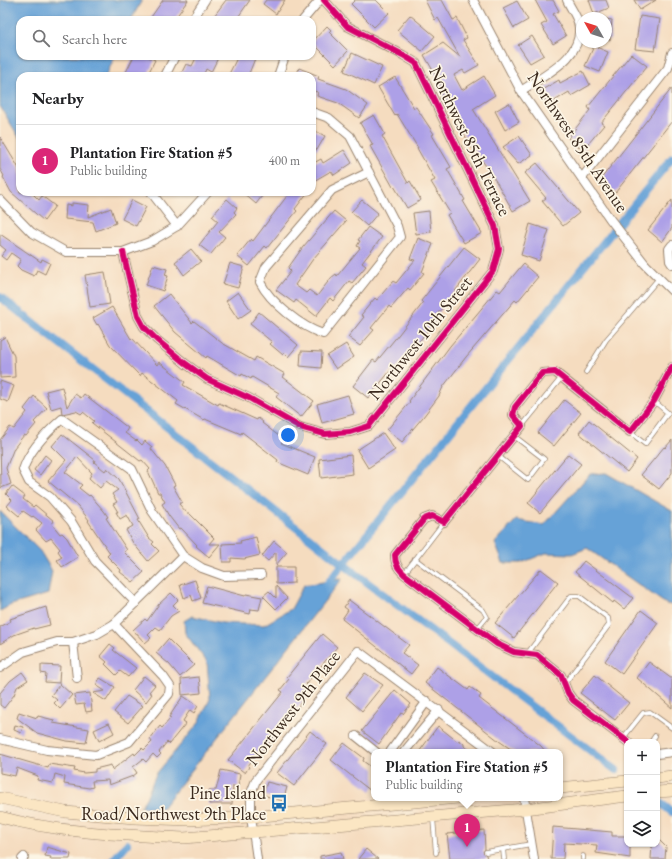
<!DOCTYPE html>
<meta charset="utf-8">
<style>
:root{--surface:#fff;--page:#f2f2f2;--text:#202124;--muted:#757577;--line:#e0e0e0;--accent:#db2777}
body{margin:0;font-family:"EB Garamond",serif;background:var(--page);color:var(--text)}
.controls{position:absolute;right:12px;bottom:12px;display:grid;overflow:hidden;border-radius:8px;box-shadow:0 1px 3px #0004}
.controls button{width:36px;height:36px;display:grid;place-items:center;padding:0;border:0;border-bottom:1px solid var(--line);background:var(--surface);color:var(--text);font:20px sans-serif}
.compass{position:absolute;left:576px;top:12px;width:36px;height:36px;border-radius:50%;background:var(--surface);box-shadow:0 1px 3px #0004;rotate:309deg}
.you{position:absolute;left:288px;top:435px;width:14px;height:14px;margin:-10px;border:3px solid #fff;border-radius:50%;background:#1a73e8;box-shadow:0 0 0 6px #1a73e833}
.badge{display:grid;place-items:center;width:26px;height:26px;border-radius:50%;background:var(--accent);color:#fff;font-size:13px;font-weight:700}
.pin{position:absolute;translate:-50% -33px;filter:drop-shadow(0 1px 2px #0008)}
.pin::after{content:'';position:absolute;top:21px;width:14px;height:12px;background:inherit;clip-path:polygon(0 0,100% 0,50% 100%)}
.popup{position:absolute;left:371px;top:749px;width:192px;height:52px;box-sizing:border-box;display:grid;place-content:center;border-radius:8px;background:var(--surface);filter:drop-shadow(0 1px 3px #0005);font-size:13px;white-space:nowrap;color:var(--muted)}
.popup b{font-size:15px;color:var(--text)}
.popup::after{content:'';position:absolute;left:50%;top:100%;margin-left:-8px;border:8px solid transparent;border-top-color:var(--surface)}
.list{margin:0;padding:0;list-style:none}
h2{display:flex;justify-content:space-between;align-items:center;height:52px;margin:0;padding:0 16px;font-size:17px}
h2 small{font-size:13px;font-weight:400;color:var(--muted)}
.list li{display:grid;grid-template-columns:26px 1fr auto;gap:12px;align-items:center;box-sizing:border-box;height:72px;padding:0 16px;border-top:1px solid var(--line)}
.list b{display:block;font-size:15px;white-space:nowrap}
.list p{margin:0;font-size:13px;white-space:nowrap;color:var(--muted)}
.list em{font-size:13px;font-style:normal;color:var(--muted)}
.icon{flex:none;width:22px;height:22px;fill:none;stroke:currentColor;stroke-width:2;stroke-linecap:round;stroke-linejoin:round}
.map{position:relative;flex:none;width:672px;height:859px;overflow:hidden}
.search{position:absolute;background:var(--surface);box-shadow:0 1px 3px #0004;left:16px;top:16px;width:300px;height:44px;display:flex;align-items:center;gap:10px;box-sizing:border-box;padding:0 14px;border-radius:12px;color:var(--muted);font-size:15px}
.panel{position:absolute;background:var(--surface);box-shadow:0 1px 3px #0004;left:16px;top:72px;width:300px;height:124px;border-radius:12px}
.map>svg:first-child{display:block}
.water{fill:#66a2d7;stroke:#50667a}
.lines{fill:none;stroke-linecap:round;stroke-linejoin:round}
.canal{stroke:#66a2d7;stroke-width:8}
.building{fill:#ada0e7}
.lane-casing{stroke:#98836e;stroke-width:5.5}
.street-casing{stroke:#98836e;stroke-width:10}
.secondary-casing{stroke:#98836e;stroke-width:12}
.lane{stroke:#fff;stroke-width:4}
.street{stroke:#fff;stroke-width:8}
.secondary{stroke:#fbe6c3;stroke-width:11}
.cycleway-casing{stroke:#fcf5e5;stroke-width:8}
.cycleway{stroke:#d6006c;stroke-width:6}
.labels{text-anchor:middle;stroke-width:3.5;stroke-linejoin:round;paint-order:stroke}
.street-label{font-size:18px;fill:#3b2a1e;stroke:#fcf5e5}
.poi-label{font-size:18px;fill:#3b2a1e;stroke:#fcf5e5;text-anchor:end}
</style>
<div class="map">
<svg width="672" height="859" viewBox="0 0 672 859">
<rect width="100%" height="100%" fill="#fcf5e5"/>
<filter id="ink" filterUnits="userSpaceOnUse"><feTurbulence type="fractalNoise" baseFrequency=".025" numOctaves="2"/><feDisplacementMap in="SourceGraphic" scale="8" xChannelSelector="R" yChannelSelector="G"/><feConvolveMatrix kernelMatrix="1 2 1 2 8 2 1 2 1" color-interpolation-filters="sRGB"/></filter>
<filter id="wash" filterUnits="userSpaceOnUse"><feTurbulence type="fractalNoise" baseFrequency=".012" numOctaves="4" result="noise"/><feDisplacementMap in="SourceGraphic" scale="16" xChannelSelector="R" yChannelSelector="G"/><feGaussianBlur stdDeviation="0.9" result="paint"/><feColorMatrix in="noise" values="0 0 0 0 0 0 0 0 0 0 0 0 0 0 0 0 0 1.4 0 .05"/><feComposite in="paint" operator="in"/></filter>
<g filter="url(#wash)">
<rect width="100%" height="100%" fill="#f5dcbf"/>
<g class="water">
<path d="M0,0H142L131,20H20V56H115L106,76H20V139L0,106Z"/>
<path d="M606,473L672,511V605L666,604L587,548L572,554L546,553L521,563H503L495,543L516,520L544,525L590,474Z"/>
<path d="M0,511L40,551L52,571L48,594L11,605L0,611Z"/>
<path d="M342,579L162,808L140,807L146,798L156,774L198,724L210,699L207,662L185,633L184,621L192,616L223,623L264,625L291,609L304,585Z"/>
</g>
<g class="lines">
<g class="canal">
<path d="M0,297L343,564L616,770"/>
<path d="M323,589L672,158"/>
<path d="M659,802L672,812"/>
<path d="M114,859L127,844"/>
</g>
</g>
<g id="blocks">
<g class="building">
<path d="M163,0H188L174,20H149Z"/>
<path d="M226,0H250L236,20H211Z"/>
<path d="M266,0H285L276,14L263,4Z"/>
<path d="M355,0H376L389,13L374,27L351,4Z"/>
<path d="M425,0H442L453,20L457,18L467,38L463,40L479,65L465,73L463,70L454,75L462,90L484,76L495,95L473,109L530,201L513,211L497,183L474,148H472L456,120L457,119L438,88L442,86L424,55L443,43L460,57L438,18L435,20Z"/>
<path d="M535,0H553L559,11L553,14L566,36L553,44L541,25L547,22Z"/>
<path d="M589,0H606L609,8L594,14Z"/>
<path d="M634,0H656L640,10Z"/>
<path d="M517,1L528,20L514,28L503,8Z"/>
<path d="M410,15L435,36L422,51L397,30Z"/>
<path d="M640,16L660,19L655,51L635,49Z"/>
<path d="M606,19L612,20L610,40L606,39Z"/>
<path d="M327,26L331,30L329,32L348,51L335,65L312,42Z"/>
<path d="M532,36L544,55L530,63L518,45Z"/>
<path d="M594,46L608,52L600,72L585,66Z"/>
<path d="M352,53L382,67L374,85L344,71Z"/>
<path d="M631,54L647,66L601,123L604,125L583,150L568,138L590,110L588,107Z"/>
<path d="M134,56H147L155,60L147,76H124Z"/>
<path d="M197,56H219L211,72L206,69L203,76H180L186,64L192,66Z"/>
<path d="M238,56H256L248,76H228Z"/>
<path d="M299,68L319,76L318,79L346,89L368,105L359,118L338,103L317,96L318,92L313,91L312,93V76H296Z"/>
<path d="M583,71L590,85L571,96L569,92L548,105L540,91L559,80L560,83Z"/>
<path d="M395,77L414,108L416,107L434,134L432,135L451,167L447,169L465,200L463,201L482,233L464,243L447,215L450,213L431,182L435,180L417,148H418L397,114L395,116L378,87Z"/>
<path d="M672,88V121L615,193L600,180Z"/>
<path d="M509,103L519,122L505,130L495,111Z"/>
<path d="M374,115L385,134L382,136L408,183L410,181L421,200L407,208L394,186L393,187L370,146L373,145L360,123Z"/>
<path d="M312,129L325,136L317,150L312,147Z"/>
<path d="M519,136L532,155L518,164L503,147Z"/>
<path d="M0,137L20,170V192H31L39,200L42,196L55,206L44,221L11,192L3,177L4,176L0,169Z"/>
<path d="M344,150L352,163L334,175L331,171L312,182V164L321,159L323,163Z"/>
<path d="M537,163L579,213L563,226L542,201L546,198L525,173Z"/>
<path d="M242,192H265L256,204Z"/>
<path d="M290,192H308L295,209L297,211L283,228L267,248L265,246L249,266L237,256L251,239L253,241Z"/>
<path d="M227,199L237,208L234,212L236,214L219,232L225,237L211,254L199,245L218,221L212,216Z"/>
<path d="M132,200L146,207L136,226L122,219Z"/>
<path d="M362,200L378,213L367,226L351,212Z"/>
<path d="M672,200V228L662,242L648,230Z"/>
<path d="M72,203L89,205L88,217L111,208L116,223L96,231L93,222L65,219L66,205L72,206Z"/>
<path d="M334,211L346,221L313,259L295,285L306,293L309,290L317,296L331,278L336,274L337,276L360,248L357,246L360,241L358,240L368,227L382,237L362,263L366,266L352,283L349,281L333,301L330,298L316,316L296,300L294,303L276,290L291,271L288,268L303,247Z"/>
<path d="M429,211L431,232L416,234L413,213Z"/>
<path d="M530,224L549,230L539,261L521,255Z"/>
<path d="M0,234L41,262L42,259L50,263L45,274L37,270L34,276L21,270L17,266L21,260L11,253L6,260L1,256L6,250L0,245Z"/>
<path d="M418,238L433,244L422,272L424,273L410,290L408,288L391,308L389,306L371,328L374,330L360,346L348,337L364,317L361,315L375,298L377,300L393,281L396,283L415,260L410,259Z"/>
<path d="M464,247L480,259L435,317L437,318L415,347L393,372L391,370L368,398L353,386L373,360L376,362L399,334L423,303L421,301Z"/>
<path d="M191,249L201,261L184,275L175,262Z"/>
<path d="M230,263L244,267L238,288L223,284Z"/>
<path d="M523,264L538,277L517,302L515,300L466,357L443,387L439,396L423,417L402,442L387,430L410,402L409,401L450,346L497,290L500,292Z"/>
<path d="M153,265L167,269L165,275L168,276L163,291L146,285Z"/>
<path d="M105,272L110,304L90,307L85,275Z"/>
<path d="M238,292L251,310L238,319L226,301Z"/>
<path d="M169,294L192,323L194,321L222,343L254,361L256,357L285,374L283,377L314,401L301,417L276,397L279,393L252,377L251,379L242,374L241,376L207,356L206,358L175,332L154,306Z"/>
<path d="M112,307L131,339L132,338L157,365L159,362L185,382L183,385L218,405L219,403L257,420L258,418L263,422L262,423L284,440L281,443L315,457L308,475L277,462L278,460L242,432L241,434L205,419L204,420L176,404L178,401L142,373L140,376L110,345L98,324L97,325L93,318Z"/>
<path d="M259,312L298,345L288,357L284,353L283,355L270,344L272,342L250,324Z"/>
<path d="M5,337L14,356L15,377L0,378V340Z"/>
<path d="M346,344L354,357L336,369L327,356Z"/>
<path d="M301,351L322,352L321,368L300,366Z"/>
<path d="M0,381L14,386L8,402L0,399Z"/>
<path d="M62,387L67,407L75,394L81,398L84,394L128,428L125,433L136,441L137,440L142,445L145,441L152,447L151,449L165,466L175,485L173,486L182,502L179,504L187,513H189L214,538L209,544H220L209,557L196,546L197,545L181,528L179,529L169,516L162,504L165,502L160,493H158L148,471L150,469L142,460L140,461L92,423L94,421L83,412L81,414L76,411L62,414L61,406L51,409L46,391Z"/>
<path d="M348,395L354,414L322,423L317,404Z"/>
<path d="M34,396L47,408L34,422L36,424L26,436L24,435L14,448L6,468L11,484L1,488L0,440L10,427L14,429L27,412L24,409Z"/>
<path d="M564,400L581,413L554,446L538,433Z"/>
<path d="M589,420L637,459L627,472L579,433Z"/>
<path d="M383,433L395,450L368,468L357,450Z"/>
<path d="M62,434L95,460L94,462L105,471L107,468L119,479L140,519L138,520L149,538L154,542L152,544L159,551L148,561L133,543L126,530L133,526L127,515L120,519L116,512H118L113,504L117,502L112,494L118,490L106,481L100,488L89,478L92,473L77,457L65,472L82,485L79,488L89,496L90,495L104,511L108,517L106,518L127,550L124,552L144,572L133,582L120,572L121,570L107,556L110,553L88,521L89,520L78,506L48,481L66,460L52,446Z"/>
<path d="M672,440V473L659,489L641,475L664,447L665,448Z"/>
<path d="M568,454L581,464L540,513L528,503Z"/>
<path d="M45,455L51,460L40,475L34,470Z"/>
<path d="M351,455L353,474L321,478L319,459Z"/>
<path d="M12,486L25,496L23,499L33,507L35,505L54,521L52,524L60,534L62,533L67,538L78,557L62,567L57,560L62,557L58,551L60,549L51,538L46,541L36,530L42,523L33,516L32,517L23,511L19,516L7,506L12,500L6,494Z"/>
<path d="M256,537L260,555L244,559L231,558V562H223L222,544L241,543L240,541Z"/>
<path d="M274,541L287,552L276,565V552L268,561L262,556Z"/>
<path d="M584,561L633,598L624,609L614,601L613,603L575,572Z"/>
<path d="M276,567H294V583L276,584Z"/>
<path d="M541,569L558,582L514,638L495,623Z"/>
<path d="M195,580L201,598L193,601L191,595L184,598L180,585Z"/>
<path d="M207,586L245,596L246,594L262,597L259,610L251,609L250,614L202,603Z"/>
<path d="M276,586L287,598L276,609L263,596L269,591L276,598Z"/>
<path d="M171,593L178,600L173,605L179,611L171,616L160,630L156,627L148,635L151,638L145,643L133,630L145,619L147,621L159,604Z"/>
<path d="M349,600L409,645L402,653L418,665L411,674L342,619L348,610L344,607Z"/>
<path d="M46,607L50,625L34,629V628L14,635L0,644V627L11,621L10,619Z"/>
<path d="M641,610L658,623L622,674L605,661Z"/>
<path d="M322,634L337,647L306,684L308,686L299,697L303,700L283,726L281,725L272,736L274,737L270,742L257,757L255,756L248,766L249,767L245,773L228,760L283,692L280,690L289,679L287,677Z"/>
<path d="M168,639L194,665L180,677L169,664L156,653Z"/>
<path d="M110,644L115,648L113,650L136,668L128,677L120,671L116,675L105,664L107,662L100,656Z"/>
<path d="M649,662L672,679V708L637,678Z"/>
<path d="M41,665L60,666L59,683L45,682L46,674L41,673Z"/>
<path d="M437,667L468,690L470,687L481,695L479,698L541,746L546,752H515L499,741L425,683Z"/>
<path d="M22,672L28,680L17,687L14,695L4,708L0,705V693L10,681Z"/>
<path d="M365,673L383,685L362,711L346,697Z"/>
<path d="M595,675L629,703L615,720L580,693Z"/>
<path d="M144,676L155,685L149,692L152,694L146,702L133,690Z"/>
<path d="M199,677L201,693L182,695L181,679Z"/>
<path d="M100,678L115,687L106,701L93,693L105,691L96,685Z"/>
<path d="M60,684L72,695L60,709L54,703L57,700L51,695Z"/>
<path d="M395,690L411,704L403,714L401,713L379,744L362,731Z"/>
<path d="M90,693L92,711L86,712L84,704L76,705L74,695Z"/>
<path d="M127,696L143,706L128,723L114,712Z"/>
<path d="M183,696L198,706L194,713L190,710L183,721L186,723L169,744L167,742L159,752L161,754L157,758L153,754L146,762L143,759L133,767L137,773L133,776L109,785L108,780L92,781L93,787L89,788L64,784L65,777L55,774L53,783L37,780L38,776L17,768L15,776L0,773V754L48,768L49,764L75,768L74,771L84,773L95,772V769L111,765L112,770L134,753L135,755L142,748L144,750L152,742L150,739L160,726L162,728L171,718L169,717Z"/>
<path d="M19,712L37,718L38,716L54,720L53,723L89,729L86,743L67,741L37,733L17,718Z"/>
<path d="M109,723L114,733L99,741L94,730Z"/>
<path d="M15,725L23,727L21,733L14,730Z"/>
<path d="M438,726L458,742L459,740L464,744V746L472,752H419Z"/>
<path d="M310,731L327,744L294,786L277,773Z"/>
<path d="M344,743L364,758L363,761L374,769V786L371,791L331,760Z"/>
<path d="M221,770L240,774L238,787L233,786L232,804H209V790H216Z"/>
<path d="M267,782L287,787L283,801L263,795Z"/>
<path d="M553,827L612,832V836H627V844H630V858L596,853L597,845L564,843L563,859H551Z"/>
<path d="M484,830L485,849L483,852L486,855L487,859H450L447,834Z"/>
<path d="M657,838L666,847L665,859H651L652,844H657Z"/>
<path d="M47,847L71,854L70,859H50L51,857L45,856Z"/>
<path d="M366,849L378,859H358Z"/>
<path d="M341,852L343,859H320V856Z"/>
</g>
</g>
</g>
<g filter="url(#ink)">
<use href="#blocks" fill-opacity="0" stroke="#98836e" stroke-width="1"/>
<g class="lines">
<g class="lane-casing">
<g id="lane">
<path d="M586,372L606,340L659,278"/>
<path d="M522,426L562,377"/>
<path d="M630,432L645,444L668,413L654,401"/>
<path d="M498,456L528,480L544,459L514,436"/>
<path d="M415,559L483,610L487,617L477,629"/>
<path d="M404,574L444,522"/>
<path d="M527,654L571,596H579L608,618L609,625L565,683"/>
<path d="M623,738L643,713L650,712L672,728"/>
<path d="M651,742L655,736"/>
<path d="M433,818L436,853"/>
<path d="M503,849L504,859"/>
<path d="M486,852L531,844"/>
<path d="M583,859V856"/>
</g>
</g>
<g class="street-casing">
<g id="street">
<path d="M473,0L521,91L610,219L645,264L672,291"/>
<path d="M192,20L205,0"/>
<path d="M303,20L320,0"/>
<path d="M165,76L175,56"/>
<path d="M278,76L285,56"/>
<path d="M521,91C544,75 587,56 578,22C576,15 570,7 567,0"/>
<path d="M312,112L329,118L350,136L397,226L400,237L323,334C301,327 270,302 260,282L266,267L332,190L369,172"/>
<path d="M582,178L668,68L672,53"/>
<path d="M151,192L177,226"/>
<path d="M0,200L31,232L66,252H123L152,241L177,226L208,192"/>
<path d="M672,245L669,249L670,261L672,264"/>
<path d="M123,252L138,316L144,327L157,340L186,364L207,379L249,398L300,427L325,434L350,432L369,426L493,271L499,249L495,226L416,63L403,55L347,26L324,0"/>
<path d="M136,603L95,561L71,521L50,497L29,482L23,470C29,450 46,433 62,419L132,469L152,511L183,556L202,568L224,576L261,575"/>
<path d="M73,642L77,678"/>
<path d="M0,668L23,652L57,642H73L97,634L114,624L183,556"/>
<path d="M356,736L376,752"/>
<path d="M0,739L47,750L96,755L129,742L169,694L170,686L163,676L114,624"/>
<path d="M628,742L573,700L568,693L561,675L537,655L514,652L497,644L404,574C398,568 395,564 395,555L424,519L432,516L444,522L522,426L513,415L515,407L542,373L555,372L630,432L654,401L672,367"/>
<path d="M390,752L427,701"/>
<path d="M404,752L439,710"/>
<path d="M657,754L672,752"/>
<path d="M524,798L534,859"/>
<path d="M22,859L24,857"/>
<path d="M257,859L251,817V793L256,780L358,651L493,752"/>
</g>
</g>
<g class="secondary-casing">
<g id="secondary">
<path d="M657,778L672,776"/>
<path d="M560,788L627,781"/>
<path d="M657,792L672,791"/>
<path d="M0,798L65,812L134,818L189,820L251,817L458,798"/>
<path d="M0,817C59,833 123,835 184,838L525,809L627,796"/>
</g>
</g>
<use href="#lane" class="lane"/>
<use href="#street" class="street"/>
<use href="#secondary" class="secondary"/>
<g class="cycleway-casing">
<g id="cycleway">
<path d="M123,252L138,316L144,327L157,340L186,364L207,379L249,398L300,427L325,434L350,432L369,426L493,271L499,249L495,226L416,63L403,55L347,26L324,0"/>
<path d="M628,742L573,700L568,693L561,675L537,655L514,652L497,644L404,574C398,568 395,564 395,555L424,519L432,516L444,522L522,426L513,415L515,407L542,373L555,372L630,432L654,401L672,367"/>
</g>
</g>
<use href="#cycleway" class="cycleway"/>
</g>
</g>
<defs>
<g id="bus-bare" transform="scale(1.38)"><path d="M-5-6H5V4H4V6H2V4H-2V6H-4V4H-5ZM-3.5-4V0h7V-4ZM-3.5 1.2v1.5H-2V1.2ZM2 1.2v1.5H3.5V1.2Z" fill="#1f6fb2" stroke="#fcf5e5" stroke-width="2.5" paint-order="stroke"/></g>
</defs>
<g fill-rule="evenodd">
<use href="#bus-bare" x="279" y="803"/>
</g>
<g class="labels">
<g class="street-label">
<text transform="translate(470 141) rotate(64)" y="6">Northwest 85th Terrace</text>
<text transform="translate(578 142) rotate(56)" y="6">Northwest 85th Avenue</text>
<text transform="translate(420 338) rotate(-51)" y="6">Northwest 10th Street</text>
<text transform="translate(293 708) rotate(-52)" y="6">Northwest 9th Place</text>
</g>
<g class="poi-label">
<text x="266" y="799">Pine Island<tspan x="266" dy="21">Road/Northwest 9th Place</tspan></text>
</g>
</g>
</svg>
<div class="controls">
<button>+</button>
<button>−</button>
<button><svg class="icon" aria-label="layers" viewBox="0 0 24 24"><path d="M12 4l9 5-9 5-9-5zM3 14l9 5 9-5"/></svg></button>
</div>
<svg class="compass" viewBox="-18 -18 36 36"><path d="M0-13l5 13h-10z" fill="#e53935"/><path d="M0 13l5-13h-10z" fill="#757577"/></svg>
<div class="you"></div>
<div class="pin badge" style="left:467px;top:847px">1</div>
<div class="popup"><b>Plantation Fire Station #5</b>Public building</div>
<div class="search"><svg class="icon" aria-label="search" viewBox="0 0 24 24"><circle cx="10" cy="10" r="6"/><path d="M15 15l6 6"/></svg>Search here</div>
<section class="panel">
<h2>Nearby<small></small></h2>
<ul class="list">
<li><span class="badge">1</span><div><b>Plantation Fire Station #5</b><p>Public building</p></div><em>400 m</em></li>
</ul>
</section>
</div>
